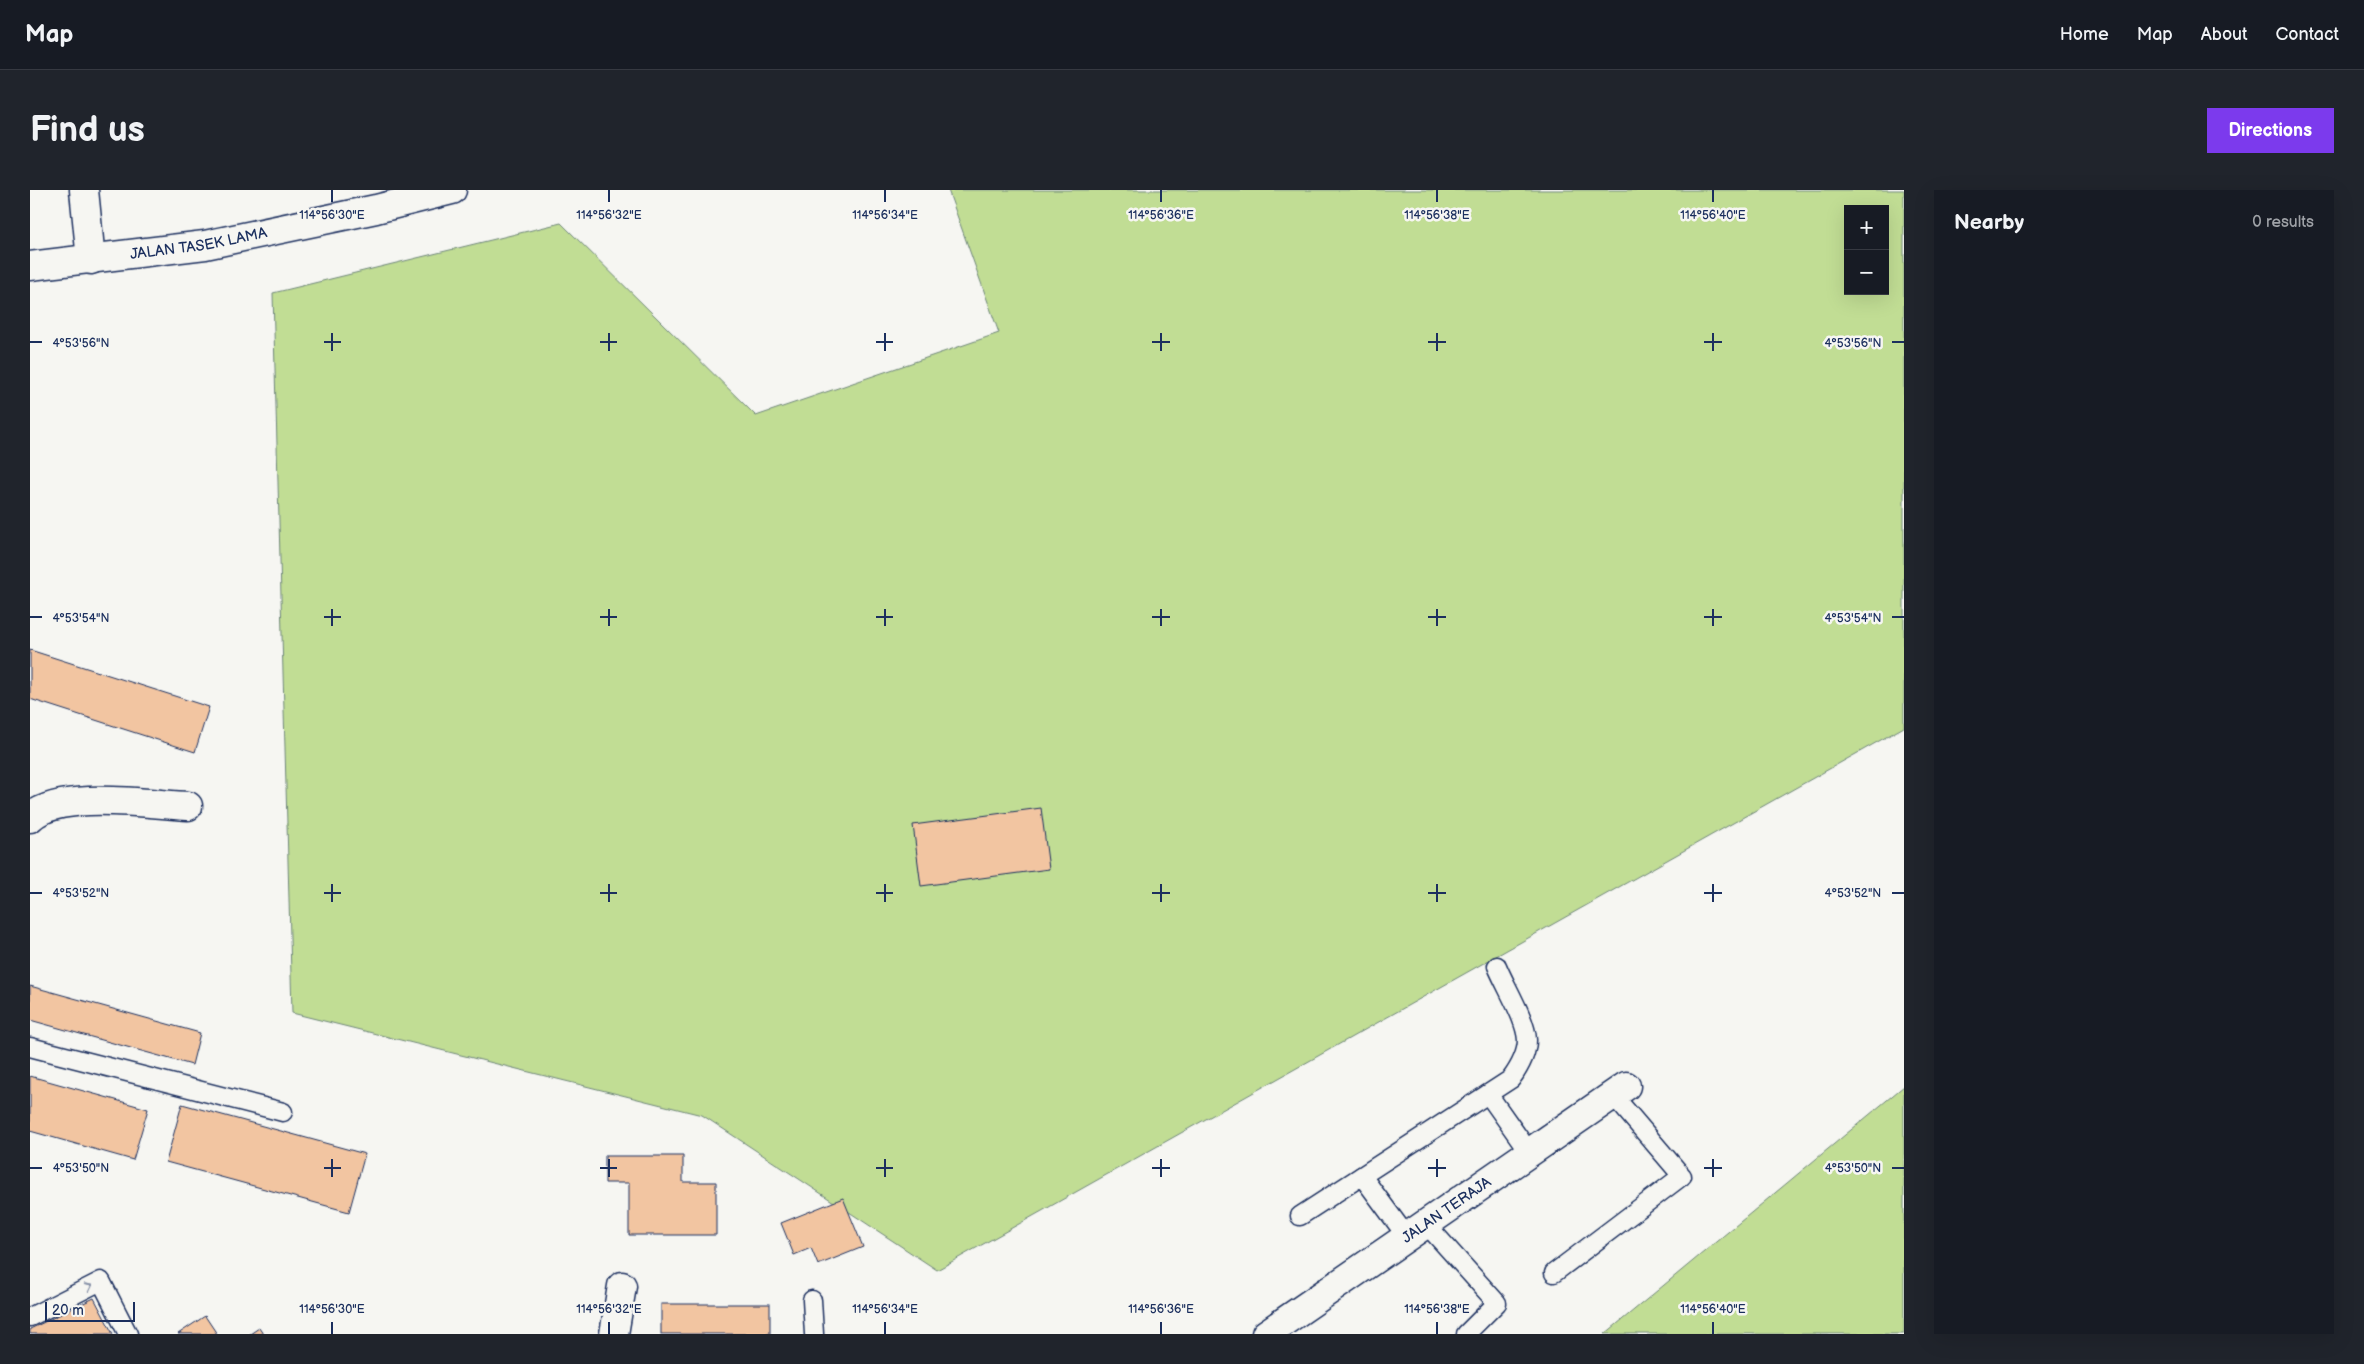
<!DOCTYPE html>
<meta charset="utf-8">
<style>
:root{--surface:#171b24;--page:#20242c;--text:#f1f3f6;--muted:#9ea1a6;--line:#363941;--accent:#7c3aed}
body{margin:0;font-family:"Balsamiq Sans",sans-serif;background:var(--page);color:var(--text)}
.controls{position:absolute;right:15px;top:15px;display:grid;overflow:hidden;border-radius:0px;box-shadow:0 5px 20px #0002}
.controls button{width:45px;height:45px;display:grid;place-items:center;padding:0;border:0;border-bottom:1px solid var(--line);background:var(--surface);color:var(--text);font:25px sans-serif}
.scale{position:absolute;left:15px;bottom:12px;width:90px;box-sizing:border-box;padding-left:5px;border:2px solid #1b2f5e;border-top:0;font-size:14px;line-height:18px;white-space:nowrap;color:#1b2f5e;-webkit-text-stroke:4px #f6f6f2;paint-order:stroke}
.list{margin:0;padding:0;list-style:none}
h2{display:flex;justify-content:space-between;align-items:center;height:65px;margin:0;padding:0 20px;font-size:21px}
h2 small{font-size:16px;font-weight:400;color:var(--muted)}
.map{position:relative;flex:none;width:1874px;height:1144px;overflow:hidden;border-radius:0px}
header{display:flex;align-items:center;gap:30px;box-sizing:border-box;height:70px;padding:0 25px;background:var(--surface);border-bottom:1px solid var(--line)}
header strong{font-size:24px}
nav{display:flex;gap:28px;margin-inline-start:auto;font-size:18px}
.intro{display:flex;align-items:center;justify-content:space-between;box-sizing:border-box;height:120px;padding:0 30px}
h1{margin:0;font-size:35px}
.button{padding:12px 22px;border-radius:0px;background:var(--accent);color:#fff;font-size:18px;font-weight:700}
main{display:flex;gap:30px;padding:0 30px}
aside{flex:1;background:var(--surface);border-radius:0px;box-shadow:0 5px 20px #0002}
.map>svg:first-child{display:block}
.green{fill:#c1dd94;stroke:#6e8679;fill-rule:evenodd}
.building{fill:#f2c5a1;stroke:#1b2f5e}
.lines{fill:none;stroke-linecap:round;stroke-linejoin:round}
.service-casing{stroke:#1b2f5e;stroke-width:21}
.minor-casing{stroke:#1b2f5e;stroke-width:31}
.service{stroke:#f6f6f2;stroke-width:18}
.minor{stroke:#f6f6f2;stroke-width:28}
.oneway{stroke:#8892a8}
.ticks{fill:none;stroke:#1b2f5e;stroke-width:2}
.labels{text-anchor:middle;stroke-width:5;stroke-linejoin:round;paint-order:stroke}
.street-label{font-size:15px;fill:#1b2f5e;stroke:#f6f6f2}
.ticks-label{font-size:12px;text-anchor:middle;fill:#1b2f5e;stroke:#f6f6f2;stroke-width:5;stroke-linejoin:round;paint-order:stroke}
</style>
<header>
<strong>Map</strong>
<nav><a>Home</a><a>Map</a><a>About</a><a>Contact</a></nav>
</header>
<div class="intro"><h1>Find us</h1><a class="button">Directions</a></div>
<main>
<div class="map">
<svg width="1874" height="1144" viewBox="0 0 1874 1144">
<rect width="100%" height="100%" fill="#f6f6f2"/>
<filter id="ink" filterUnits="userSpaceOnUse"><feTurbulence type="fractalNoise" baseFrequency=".02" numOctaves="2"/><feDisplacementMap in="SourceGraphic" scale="10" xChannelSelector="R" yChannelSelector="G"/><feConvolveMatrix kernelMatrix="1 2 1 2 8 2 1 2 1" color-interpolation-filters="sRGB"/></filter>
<g filter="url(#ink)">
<g class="green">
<path d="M918,0H1874V537L907,1080L672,925L262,823L243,103L531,33L726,226L969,143ZM1818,19H1855V101H1818Z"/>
<path d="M1874,896V1144H1575Z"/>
</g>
<g class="building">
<path d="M0,460L179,517L165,562L0,509Z"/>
<path d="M1011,618L1019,679L891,696L883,635Z"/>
<path d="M0,796L170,843L162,875L0,830Z"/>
<path d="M0,886L118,919L103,970L0,941Z"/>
<path d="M152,914L335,964L319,1022L136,972Z"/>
<path d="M575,966H653V992H686V1045H599V993H575Z"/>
<path d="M813,1008L833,1057L788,1075L781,1058L764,1065L751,1033Z"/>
<path d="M64,1108L83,1144H0V1139Z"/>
<rect x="631" y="1114" width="109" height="30"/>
<path d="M175,1126L187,1144H148Z"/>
<path d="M229,1138L233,1144H220Z"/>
</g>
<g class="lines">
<g class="service-casing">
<g id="service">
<path d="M0,857L253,922"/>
<path d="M1458,904L1499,962"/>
<path d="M1332,986L1377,1047"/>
<path d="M1270,1026L1481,889C1489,878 1497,865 1497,850C1496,829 1475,796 1467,776"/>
<path d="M1396,1034L1467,1113L1436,1144"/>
<path d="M1524,1083L1652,986L1583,905"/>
<path d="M782,1110L784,1144"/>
<path d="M0,1127L71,1091L98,1144"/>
</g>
</g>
<g class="minor-casing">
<g id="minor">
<path d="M54,0L61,70"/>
<path id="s1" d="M0,76L175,55L346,19L422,0"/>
<path d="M0,628C29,600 118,614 158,616"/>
<path d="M584,1144L592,1096"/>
<path id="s2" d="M1236,1144L1596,896"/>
</g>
</g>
<use href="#service" class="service"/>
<use href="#minor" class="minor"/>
</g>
<defs><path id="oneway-chevron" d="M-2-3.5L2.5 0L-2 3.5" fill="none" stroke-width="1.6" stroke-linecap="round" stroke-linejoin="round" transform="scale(1.25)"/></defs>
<use class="oneway" href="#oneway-chevron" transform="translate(59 1097) rotate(-27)"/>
</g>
<path class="ticks" d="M302,0V12M579,0V12M855,0V12M1131,0V12M1407,0V12M1683,0V12M302,143V161M579,143V161M855,143V161M1131,143V161M1407,143V161M1683,143V161M0,152H12M294,152H311M570,152H587M846,152H863M1122,152H1140M1398,152H1416M1674,152H1692M1862,152H1874M302,419V436M579,419V436M855,419V436M1131,419V436M1407,419V436M1683,419V436M0,427H12M294,427H311M570,427H587M846,427H863M1122,427H1140M1398,427H1416M1674,427H1692M1862,427H1874M302,694V712M579,694V712M855,694V712M1131,694V712M1407,694V712M1683,694V712M0,703H12M294,703H311M570,703H587M846,703H863M1122,703H1140M1398,703H1416M1674,703H1692M1862,703H1874M302,969V987M579,969V987M855,969V987M1131,969V987M1407,969V987M1683,969V987M0,978H12M294,978H311M570,978H587M846,978H863M1122,978H1140M1398,978H1416M1674,978H1692M1862,978H1874M302,1132V1144M579,1132V1144M855,1132V1144M1131,1132V1144M1407,1132V1144M1683,1132V1144"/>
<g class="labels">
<g class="street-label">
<text dy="5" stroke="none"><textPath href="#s1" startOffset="170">JALAN TASEK LAMA</textPath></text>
<text dy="5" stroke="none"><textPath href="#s2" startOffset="219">JALAN TERAJA</textPath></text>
</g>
</g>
<g class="ticks-label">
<text x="302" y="29">114°56'30"E</text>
<text x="579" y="29">114°56'32"E</text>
<text x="855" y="29">114°56'34"E</text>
<text x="1131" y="29">114°56'36"E</text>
<text x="1407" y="29">114°56'38"E</text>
<text x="1683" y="29">114°56'40"E</text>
<text x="51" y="157">4°53'56"N</text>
<text x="1823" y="157">4°53'56"N</text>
<text x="51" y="432">4°53'54"N</text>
<text x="1823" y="432">4°53'54"N</text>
<text x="51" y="707">4°53'52"N</text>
<text x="1823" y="707">4°53'52"N</text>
<text x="51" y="982">4°53'50"N</text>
<text x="1823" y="982">4°53'50"N</text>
<text x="302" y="1123">114°56'30"E</text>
<text x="579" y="1123">114°56'32"E</text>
<text x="855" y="1123">114°56'34"E</text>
<text x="1131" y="1123">114°56'36"E</text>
<text x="1407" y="1123">114°56'38"E</text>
<text x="1683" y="1123">114°56'40"E</text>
</g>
</svg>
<div class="controls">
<button>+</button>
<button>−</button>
</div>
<div class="scale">20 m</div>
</div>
<aside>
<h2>Nearby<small>0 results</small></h2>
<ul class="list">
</ul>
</aside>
</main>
